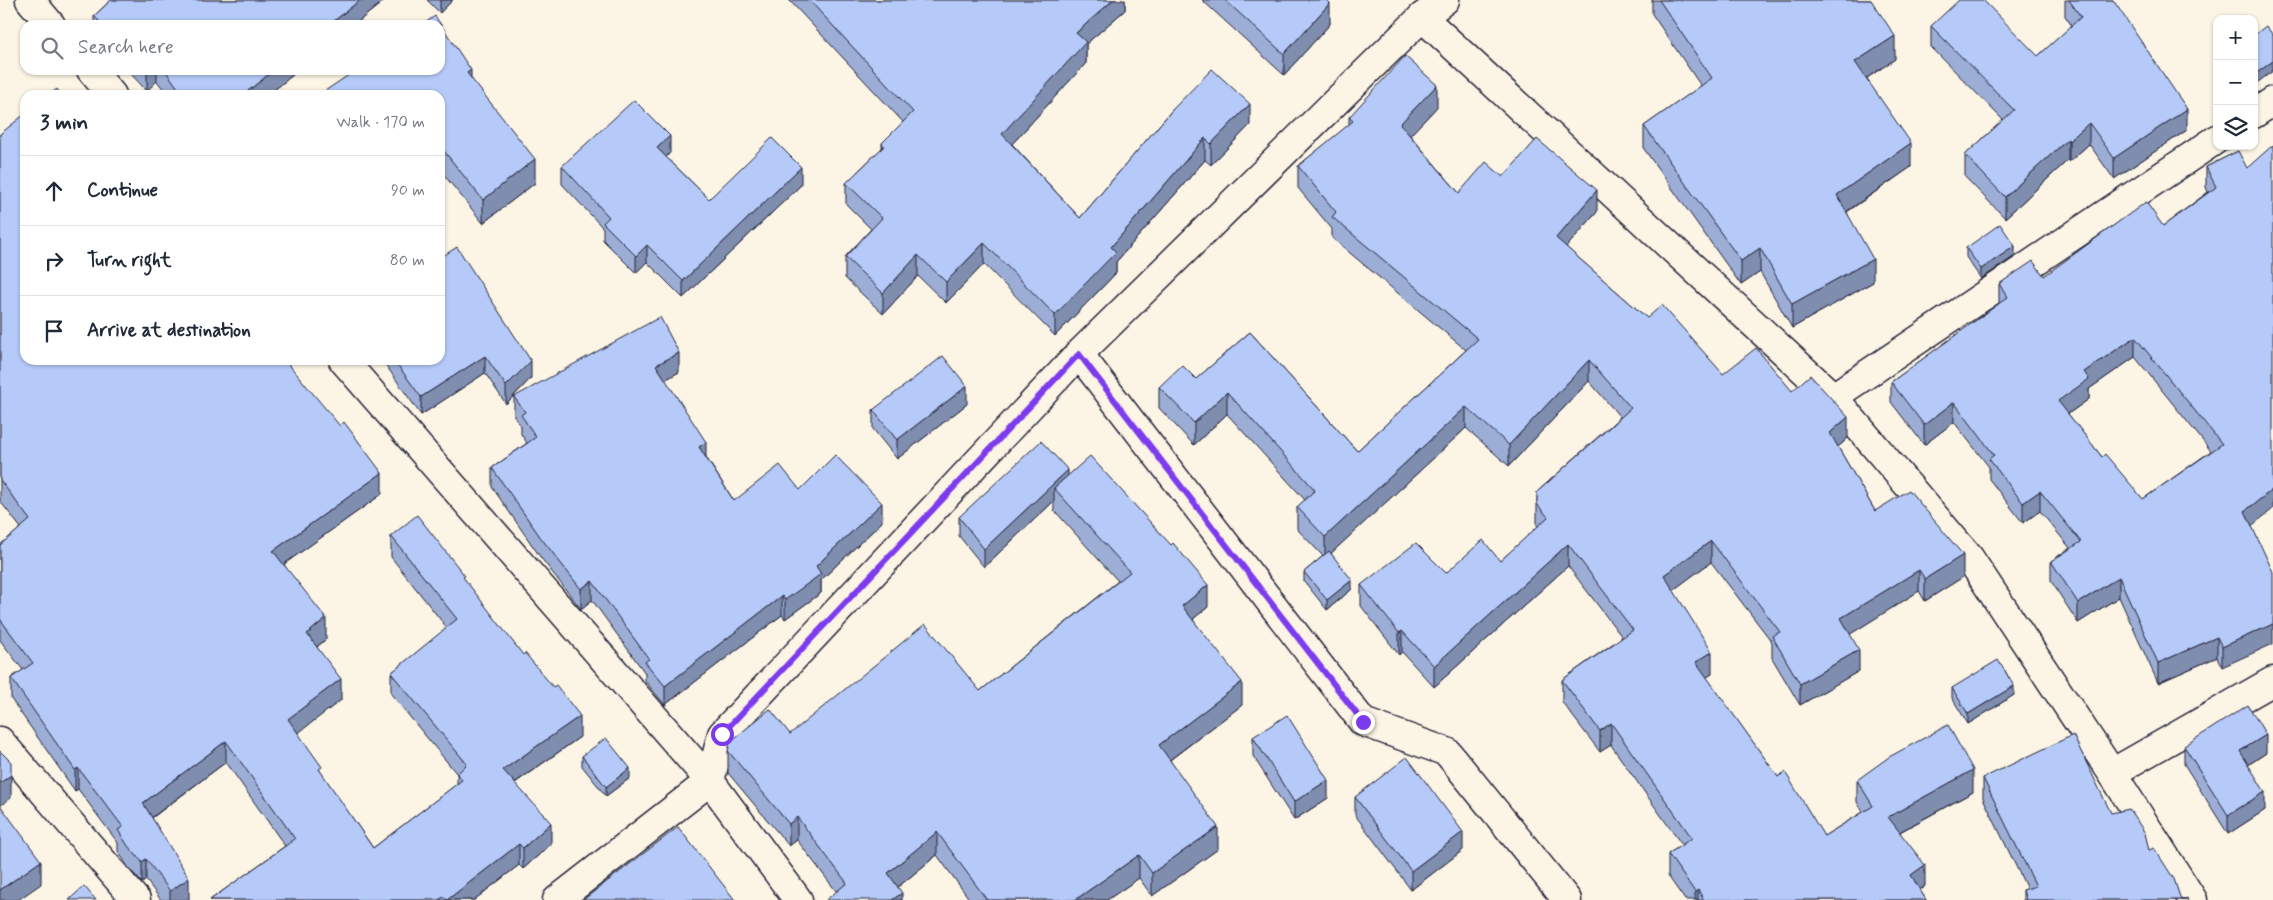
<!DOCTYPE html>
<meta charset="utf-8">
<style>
:root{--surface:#fff;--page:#f2f2f3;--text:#1f2937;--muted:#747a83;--line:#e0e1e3}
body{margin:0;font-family:Mynerve,sans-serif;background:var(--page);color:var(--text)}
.controls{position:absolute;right:15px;top:15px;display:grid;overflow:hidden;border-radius:10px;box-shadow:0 1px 4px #0004}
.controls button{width:45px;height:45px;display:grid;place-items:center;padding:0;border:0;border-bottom:1px solid var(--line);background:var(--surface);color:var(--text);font:25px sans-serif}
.stop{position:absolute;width:15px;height:15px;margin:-11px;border:4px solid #7c3aed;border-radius:50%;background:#fff}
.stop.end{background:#7c3aed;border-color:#fff;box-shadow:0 1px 5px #0008}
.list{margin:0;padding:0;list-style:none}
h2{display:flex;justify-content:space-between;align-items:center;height:65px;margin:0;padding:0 20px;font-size:21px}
h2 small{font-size:16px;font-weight:400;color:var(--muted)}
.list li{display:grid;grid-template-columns:32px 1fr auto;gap:15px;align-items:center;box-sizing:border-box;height:70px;padding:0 20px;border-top:1px solid var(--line)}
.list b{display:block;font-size:19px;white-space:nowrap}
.list em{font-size:16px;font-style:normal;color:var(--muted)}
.icon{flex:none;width:28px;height:28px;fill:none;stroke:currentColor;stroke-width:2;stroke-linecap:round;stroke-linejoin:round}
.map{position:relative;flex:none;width:2273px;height:900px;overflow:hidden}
.search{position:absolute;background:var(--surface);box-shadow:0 1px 4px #0004;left:20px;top:20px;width:425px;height:55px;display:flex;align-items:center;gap:12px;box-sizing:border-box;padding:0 18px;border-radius:15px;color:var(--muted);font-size:19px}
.panel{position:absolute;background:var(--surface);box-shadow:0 1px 4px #0004;left:20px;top:90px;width:425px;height:275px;border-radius:15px}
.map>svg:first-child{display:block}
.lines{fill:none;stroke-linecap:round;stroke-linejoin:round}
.minor-casing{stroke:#22223b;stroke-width:31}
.minor{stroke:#fcf5e5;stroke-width:28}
.wall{fill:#9caed6;stroke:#22223b;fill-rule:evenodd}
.shaded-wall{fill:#7f8dae;stroke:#22223b}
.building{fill:#b5caf9;stroke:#22223b;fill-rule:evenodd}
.route{stroke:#7c3aed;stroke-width:6}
</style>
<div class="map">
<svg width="2273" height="900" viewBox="0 0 2273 900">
<rect width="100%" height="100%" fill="#fcf5e5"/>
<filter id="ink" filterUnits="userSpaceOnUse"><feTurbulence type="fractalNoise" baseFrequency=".02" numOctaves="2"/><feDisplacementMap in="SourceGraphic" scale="10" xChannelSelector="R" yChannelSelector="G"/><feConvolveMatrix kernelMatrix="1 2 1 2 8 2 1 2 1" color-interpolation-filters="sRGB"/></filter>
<g filter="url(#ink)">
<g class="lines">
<g class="minor-casing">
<g id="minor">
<path d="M30,0L51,25"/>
<path d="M1422,17L1833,397L1969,557L2112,773L2193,900"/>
<path d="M91,70L112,95"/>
<path d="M2254,114L2273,101"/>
<path d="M1079,354L1363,722L1447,752L1567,900"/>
<path d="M343,360L710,781L798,900"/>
<path d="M1833,397L2217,139"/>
<path d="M0,741L136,900"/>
<path d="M2112,773L2273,681"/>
<path d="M557,900L710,781L722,734L1079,354L1422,17L1445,0"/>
</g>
</g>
<use href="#minor" class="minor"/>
</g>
<g class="wall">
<path d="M111,0H385L354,25H94V16Z"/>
<path d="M427,0H453L440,13Z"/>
<path d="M789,0H1125V10L1086,44V63L1012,144L1080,218L1173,109L1250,125L1211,165L1205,160L1116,262V273L1055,336L984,264L946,303L918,276L883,314L845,278V257L871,229L846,204V183L882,148V143L903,122Z"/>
<path d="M1202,0H1327L1330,24L1284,75Z"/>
<path d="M1652,0H1871L1895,59L1867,78L1911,167L1847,212L1873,282L1792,328L1760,272L1741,285L1644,149V126L1701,86L1652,14Z"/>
<path d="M2065,0H2113L2187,130L2114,179L2089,144L2069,162L2068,160L2005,218L1965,177V155L2003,120L1931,47V26L2038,56L2072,26L2065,16Z"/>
<path d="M127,70H299L268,95H168L157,81L147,91Z"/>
<path d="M471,79L535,183L483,223L440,170V95Z"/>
<path d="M1437,107L1410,135L1459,193L1503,177L1597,212L1566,247L1647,318L1723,374L1792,391L1848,438L1838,447L1875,511L1963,577L1925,601L1919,591L1850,634L1859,671L1800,705L1772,658V642L1711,562L1673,590L1712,674L1706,677L1778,777L1824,836L1863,812L1857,802V780L1973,792L1900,832L1925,886L1920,890L1926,900H1685L1668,876V854L1682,845L1611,745L1600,752L1562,702V680L1622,637L1568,566L1434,687L1402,652L1399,655L1361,606V585L1446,573L1500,561L1538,527L1537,526V492L1620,417L1589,381L1509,466L1466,428L1331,553L1352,589L1327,610L1304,581V572L1323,556L1297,529V507L1305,500L1227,414L1194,445L1159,408V387L1196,379L1250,332L1357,451L1466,350L1332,238V229L1298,188V166L1349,125V117Z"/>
<path d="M0,134L382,494L284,564L326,639L317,647L341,700L297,733L322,774L373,848L457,784V774L391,694V673L447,628L391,557V536L465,580L580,737L515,783L551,844L523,869L519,865L474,900H210L285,846L226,762L152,818L189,899L188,900H161L146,880L142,883L128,867L118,851V843L78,789L75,791L11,699V678L23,670L0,640V545L21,528L0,501Z"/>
<path d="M2238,151L2252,525L2222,667L2217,657L2158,683L2119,597L2078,623L2051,581V561L2070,548L2040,511L2023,523L1989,479V467L1954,422L1924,445L1891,402V382L1999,304V284L2044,276L2163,226L2208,192L2206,187V167ZM2135,357L2211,451L2143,499L2102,457L2068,414L2089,399V389Z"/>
<path d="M670,153L666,157L709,199L801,185L683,298L647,262L636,273L603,240V228L562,184V166Z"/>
<path d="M1966,248L2015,256L1981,279L1966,257Z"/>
<path d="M440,258L531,378L506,404L485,373L421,415L385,364V360H440Z"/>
<path d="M679,372L665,380L706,457L734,501L800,490L882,522L821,580V593L785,619L782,615L665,705L645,681V673L592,600L581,609L541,558L492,487V468L527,443L521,434V426L514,416V397Z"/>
<path d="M967,404L897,459L873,429V410Z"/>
<path d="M1068,476L1208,607L1193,619L1242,705L1170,760L1218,849L1152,896L1139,878L1107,900H970L937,855L898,887L902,900L836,891L797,840L789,846L728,773V751L790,734L980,691L1118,581L1054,510V501L984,567L959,536V517Z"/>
<path d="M1952,688L2014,695L1968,724L1952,698Z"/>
<path d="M1253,737L1328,798L1294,820L1253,756Z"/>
<path d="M2184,746L2266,753L2248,765L2265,810L2228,834L2184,764Z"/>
<path d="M582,756L630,778L606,796L582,766Z"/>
<path d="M1983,778L2111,813L2149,850L2181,900H2188H2023V890L2027,889L1983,798Z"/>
<path d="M1355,797L1463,850L1411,890L1355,815Z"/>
</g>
<g class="shaded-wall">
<path d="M360,0H385L354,25H329Z"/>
<path d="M440,0H453L440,13Z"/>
<path d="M1113,0H1125V10L1086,44V63L1002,155V134L1076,33Z"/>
<path d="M1330,3V24L1284,75V54Z"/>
<path d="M1895,36V59L1855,86V62Z"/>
<path d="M2273,61V71L2254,85V75Z"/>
<path d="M147,70H157V81L147,91Z"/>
<path d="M274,70H299L268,95H243Z"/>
<path d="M471,70V93L467,73Z"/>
<path d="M1437,85V107L1400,146V124Z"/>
<path d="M1250,104V125L1211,165V144Z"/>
<path d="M2187,109V130L2114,179V158Z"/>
<path d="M2089,123V144L2069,162V141Z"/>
<path d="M670,136V153L657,166V148Z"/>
<path d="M1205,138V160L1116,262V273L1055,336V315L1111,247Z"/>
<path d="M2068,139V160L2005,218V197Z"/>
<path d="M1911,143V167L1837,218V195Z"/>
<path d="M535,159V183L483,223V200Z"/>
<path d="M801,167V185L683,298V281Z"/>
<path d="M1597,190V212L1556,259V238Z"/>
<path d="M984,243V264L946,303V282Z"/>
<path d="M647,245V262L636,273V256Z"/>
<path d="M2015,246V256L1981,279V269Z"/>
<path d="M1760,248V272L1741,285V261Z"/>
<path d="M918,255V276L883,314V293Z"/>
<path d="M1873,259V282L1792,328V304Z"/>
<path d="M2135,337V357L2089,389V399L2058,421V401L2084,372Z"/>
<path d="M679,353V372L656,385V365Z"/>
<path d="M485,356V373L421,415V397Z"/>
<path d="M1589,360V381L1509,466V445Z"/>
<path d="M531,361V378L506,404V386Z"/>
<path d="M967,386V404L897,459V440Z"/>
<path d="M1227,392V414L1194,445V423Z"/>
<path d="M1954,402V422L1924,445V425Z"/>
<path d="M1466,407V428L1325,559V537Z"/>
<path d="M1848,417V438L1830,454V433Z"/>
<path d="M706,442V462L699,447Z"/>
<path d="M1068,470V489L1054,488V501L984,567V549Z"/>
<path d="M382,473V494L273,572V551Z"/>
<path d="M2273,489V509L2245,531V511Z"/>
<path d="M2040,491V511L2023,523V503Z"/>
<path d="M882,503V522L821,580V593L785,619V600L816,566Z"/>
<path d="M1711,541V562L1664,597V575Z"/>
<path d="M1568,544V566L1434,687V666Z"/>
<path d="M1963,555V577L1925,601V579Z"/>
<path d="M1919,570V591L1841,640V618Z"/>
<path d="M2119,577V597L2078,623V603Z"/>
<path d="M1352,580V589L1327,610V600Z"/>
<path d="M592,581V600L581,609V589Z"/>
<path d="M1208,585V607L1182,628V606Z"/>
<path d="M782,596V615L665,705V686Z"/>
<path d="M326,618V639L307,655V634Z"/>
<path d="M2273,624V644L2222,667V647Z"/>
<path d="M1402,631V652L1399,655V633Z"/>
<path d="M2217,637V657L2158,683V663Z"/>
<path d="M1859,650V671L1800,705V684Z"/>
<path d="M1712,652V674L1696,684V662Z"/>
<path d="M341,679V700L288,741V719Z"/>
<path d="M1242,682V705L1159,768V745Z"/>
<path d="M2014,686V695L1968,724V714Z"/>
<path d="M580,716V737L503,791V770Z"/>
<path d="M1611,723V745L1600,752V731Z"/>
<path d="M2266,735V753L2240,770V751Z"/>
<path d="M226,741V762L143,824V803Z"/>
<path d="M78,768V789L75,791V770Z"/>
<path d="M630,768V778L606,796V787Z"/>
<path d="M1973,770V792L1888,838V817Z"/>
<path d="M11,775V798L0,806V783Z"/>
<path d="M1328,780V798L1294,820V802Z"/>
<path d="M2265,792V810L2228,834V815Z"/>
<path d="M797,817V840L789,846V824Z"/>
<path d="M551,823V844L523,869V848Z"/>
<path d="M1218,827V849L1152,896V873Z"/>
<path d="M937,832V855L888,895V873Z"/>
<path d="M1463,832V850L1411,890V871Z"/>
<path d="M519,844V865L474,900H447Z"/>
<path d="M1139,855V878L1107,900H1075Z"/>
<path d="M146,859V880L142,883V862Z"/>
<path d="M41,861V884L18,900H0V890Z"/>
<path d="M1925,865V886L1911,896V875Z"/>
<path d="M189,878V899L188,900H170V891Z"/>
<path d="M1698,890V900H1695V892Z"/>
<path d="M902,893V900H892Z"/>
</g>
<g class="building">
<path d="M111,0H360L329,25H103L94,16Z"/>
<path d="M809,0H1113L1076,33L1086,42L1002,134L1080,218L1173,109L1212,69L1250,104L1211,144L1205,138L1111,247L1116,252L1055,315L984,243L946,282L918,255L883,293L845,257L882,218L846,183L884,146L882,143L913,112Z"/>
<path d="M1225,0H1327L1330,3L1284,54Z"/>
<path d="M1659,0H1871L1895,36L1855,62L1911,143L1837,195L1873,259L1792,304L1760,248L1741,261L1644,126L1712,78Z"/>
<path d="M1959,0H1983L2038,56L2081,17L2069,0H2113L2187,109L2114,158L2089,123L2069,141L2068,139L2005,197L1965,155L2014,110L1931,26Z"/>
<path d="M435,16L471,70L467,73L535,159L483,200L440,146V95H319L356,70H440V25H422Z"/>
<path d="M2266,26L2273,35V61L2254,75V35Z"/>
<path d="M1405,56L1437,85L1400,124L1459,193L1486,162L1503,177L1537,139L1597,190L1556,238L1647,318L1662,305L1723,374L1756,348L1792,391L1810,375L1848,417L1830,433L1875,511L1909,490L1963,555L1925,579L1919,570L1841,618L1859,650L1800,684L1772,636L1780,632L1711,541L1664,575L1712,652L1696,662L1778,777L1785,772L1824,836L1873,806L1857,780L1889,757L1948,725L1973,770L1888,817L1925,865L1911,875L1926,900H1704L1698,890L1695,892L1668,854L1692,838L1611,723L1600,731L1562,680L1633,630L1568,544L1434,666L1402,631L1399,633L1361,585L1416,543L1446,573L1483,540L1500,561L1548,517L1537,504V492L1631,408L1589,360L1509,445L1466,407L1325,537L1297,507L1315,490L1227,392L1194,423L1159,387L1182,365L1196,379L1250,332L1357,451L1478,339L1332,217L1336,212L1298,166L1353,121L1349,117Z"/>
<path d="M165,70H274L243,95H227L226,93L222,95H183Z"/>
<path d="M57,89L62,95H49Z"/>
<path d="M634,100L670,136L657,148L709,199L772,138L801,167L683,281L647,245L636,256L603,223L609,217L562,166Z"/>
<path d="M25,114V360H285L340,426L344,422L382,473L273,551L326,618L307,634L341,679L288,719L322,767L319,769L373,848L462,780L457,774L467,764L391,673L457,619L391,536L417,515L465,576L463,577L523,655L525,653L553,687L556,685L580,716L503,770L551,823L523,848L519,844L447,900L444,897L438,900H210L295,839L226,741L143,803L189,878L170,891L146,859L142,862L128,846L118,830L123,827L78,768L75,770L11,678L33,663L0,619V545L30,520L0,480V134Z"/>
<path d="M2273,145V489L2245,511L2273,572V624L2222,647L2217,637L2158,663L2119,577L2078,603L2051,561L2081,542L2040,491L2023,503L1989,459L1994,455L1954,402L1924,425L1891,382L2008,297L1999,284L2033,261L2044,276L2146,202L2163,226L2216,187L2206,167L2238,151L2247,168ZM2135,337L2222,444L2143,499L2105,454L2102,457L2058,401L2089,379L2084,372Z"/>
<path d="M2000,224L2015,246L1981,269L1966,248Z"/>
<path d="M457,247L531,361L506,386L485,356L421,397L394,360H440V258Z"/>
<path d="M660,317L679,353L656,365L706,442L699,447L734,501L780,465L800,490L835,455L882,503L816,566L821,574L785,600L782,596L665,686L645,662L649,659L592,581L581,589L541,538L492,468L536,437L521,415L525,412L514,397Z"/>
<path d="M943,356L967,386L897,440L873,410Z"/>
<path d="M1041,441L1068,470L984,549L959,517Z"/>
<path d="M1090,456L1171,545L1173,543L1208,585L1182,606L1242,682L1159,745L1218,827L1152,873L1139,855L1075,900H987L937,832L888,873L902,893L892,900H826L847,883L797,817L789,824L728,751L730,742L770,709L790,734L925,624L980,691L1130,572L1054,488Z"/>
<path d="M1329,551L1352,580L1327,600L1304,572Z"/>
<path d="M1998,660L2014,686L1968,714L1952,688Z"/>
<path d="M2248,705L2266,735L2240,751L2265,792L2228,815L2184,746Z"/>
<path d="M1287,715L1328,780L1294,802L1253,737Z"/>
<path d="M2073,735L2111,813L2129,809L2145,833L2149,850L2154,848L2174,879L2181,900L2187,898L2188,900H2026L2023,890L2036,886L1983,778Z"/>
<path d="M606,738L630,768L606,787L582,756Z"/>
<path d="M0,751L11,762V775L0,783Z"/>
<path d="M1407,757L1463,832L1411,871L1355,797Z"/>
<path d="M0,805L41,861L0,890Z"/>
<path d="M678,827L735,900H583Z"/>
<path d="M84,886L96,900H69Z"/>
</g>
</g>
<g class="lines" filter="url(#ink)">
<path class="route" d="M722,734L1079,354L1363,722"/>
</g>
</svg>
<div class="controls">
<button>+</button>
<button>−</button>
<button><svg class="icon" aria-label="layers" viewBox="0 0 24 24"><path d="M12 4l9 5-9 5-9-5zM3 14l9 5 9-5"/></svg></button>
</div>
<div class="stop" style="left:722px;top:734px"></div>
<div class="stop end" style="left:1363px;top:722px"></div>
<div class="search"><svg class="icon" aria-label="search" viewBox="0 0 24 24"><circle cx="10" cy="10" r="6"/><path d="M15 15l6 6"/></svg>Search here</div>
<section class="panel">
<h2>3 min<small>Walk · 170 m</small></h2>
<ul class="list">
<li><svg class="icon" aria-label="ahead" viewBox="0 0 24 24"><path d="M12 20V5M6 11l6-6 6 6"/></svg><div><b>Continue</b></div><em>90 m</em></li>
<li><svg class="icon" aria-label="right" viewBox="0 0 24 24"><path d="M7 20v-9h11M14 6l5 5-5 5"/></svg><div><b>Turn right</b></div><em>80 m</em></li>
<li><svg class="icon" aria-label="arrive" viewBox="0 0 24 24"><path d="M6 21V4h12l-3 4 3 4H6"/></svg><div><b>Arrive at destination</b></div></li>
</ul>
</section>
</div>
